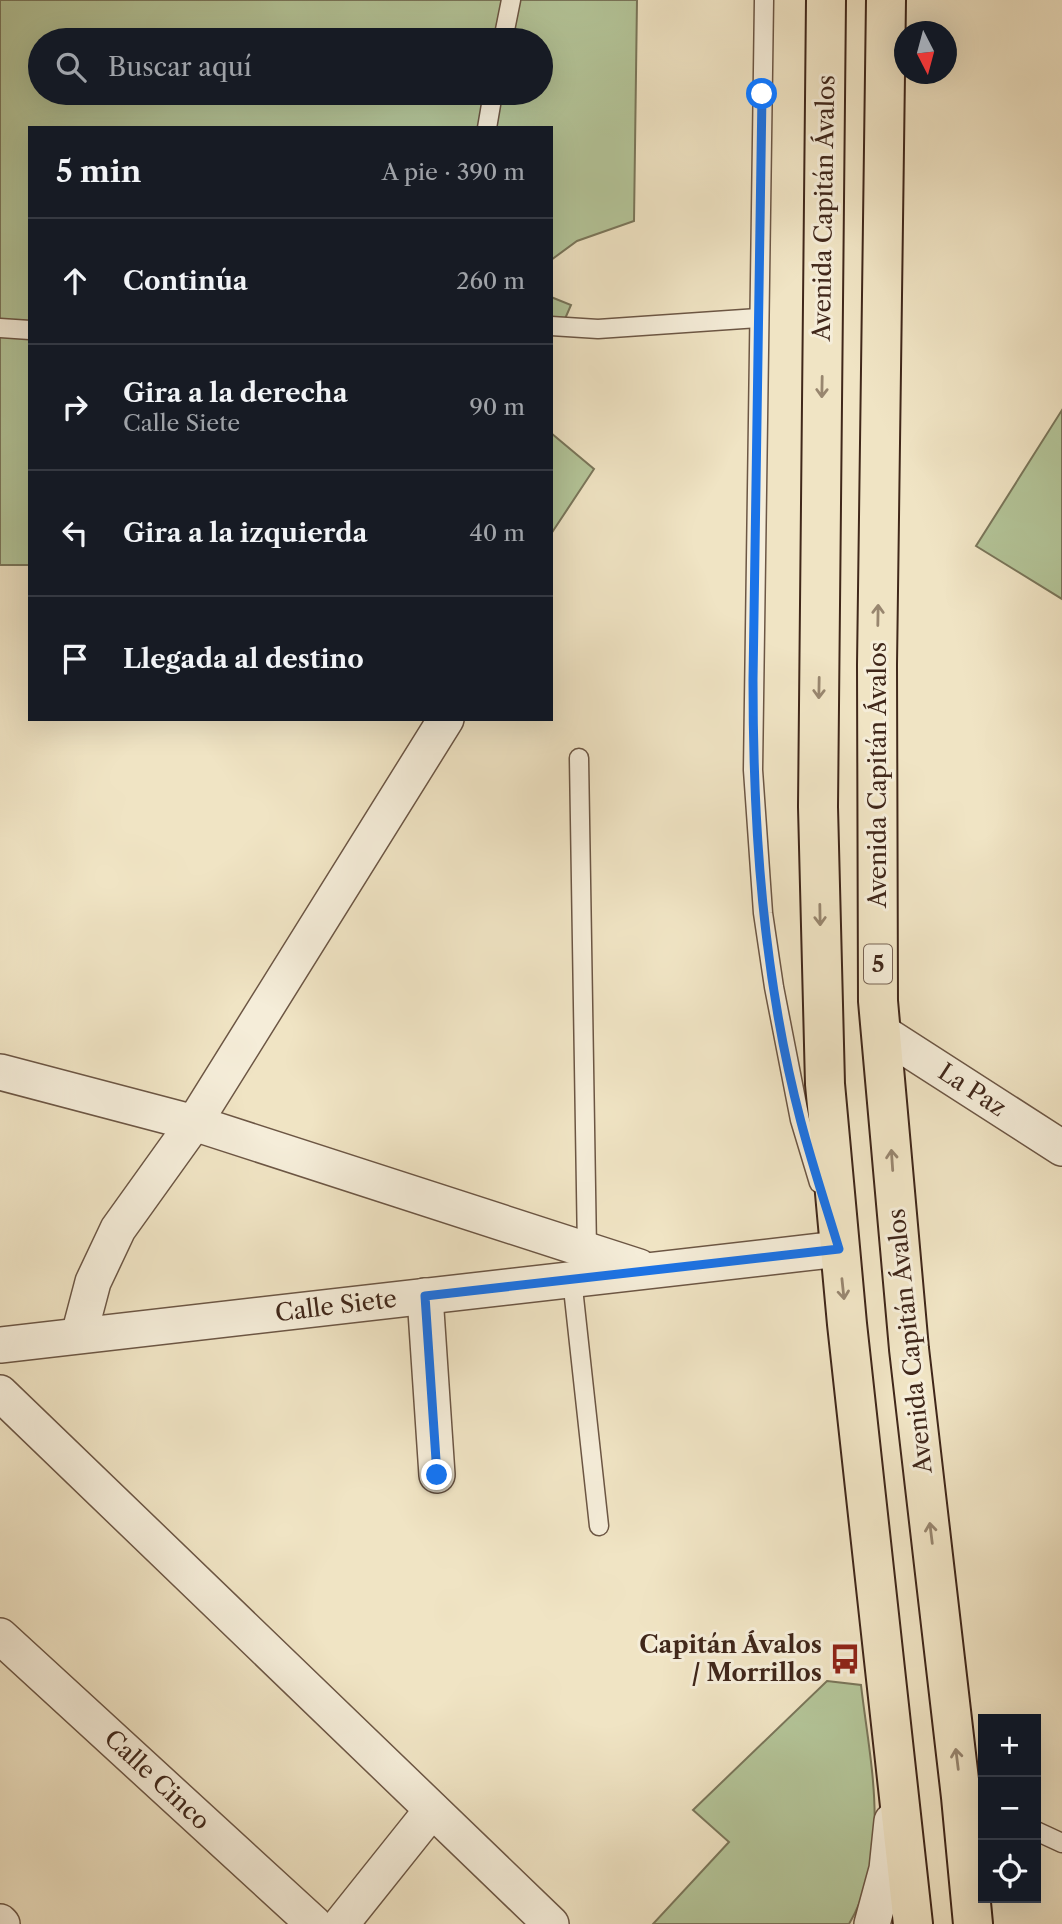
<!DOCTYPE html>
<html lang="es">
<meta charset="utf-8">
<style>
:root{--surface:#171b24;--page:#20242c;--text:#f1f3f6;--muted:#9ea1a6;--line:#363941}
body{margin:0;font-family:"Libre Caslon Text",serif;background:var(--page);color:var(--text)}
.controls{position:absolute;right:21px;bottom:21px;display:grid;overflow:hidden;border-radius:0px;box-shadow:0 7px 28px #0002}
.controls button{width:63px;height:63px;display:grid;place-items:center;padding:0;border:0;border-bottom:2px solid var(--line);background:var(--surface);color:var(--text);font:35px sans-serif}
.compass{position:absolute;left:894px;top:21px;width:63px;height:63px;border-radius:50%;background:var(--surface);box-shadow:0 7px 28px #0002;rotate:174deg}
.stop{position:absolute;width:21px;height:21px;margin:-16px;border:5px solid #1a73e8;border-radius:50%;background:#fff}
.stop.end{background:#1a73e8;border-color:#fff;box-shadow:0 2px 7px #0008}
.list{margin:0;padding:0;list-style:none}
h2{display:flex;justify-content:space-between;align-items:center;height:91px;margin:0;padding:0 28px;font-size:30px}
h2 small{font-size:23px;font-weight:400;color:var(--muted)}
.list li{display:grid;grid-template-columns:46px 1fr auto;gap:21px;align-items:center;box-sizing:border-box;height:126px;padding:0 28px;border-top:2px solid var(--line)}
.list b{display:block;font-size:26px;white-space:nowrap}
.list p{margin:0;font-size:23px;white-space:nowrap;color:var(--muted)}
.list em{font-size:23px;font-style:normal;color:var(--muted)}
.icon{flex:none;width:38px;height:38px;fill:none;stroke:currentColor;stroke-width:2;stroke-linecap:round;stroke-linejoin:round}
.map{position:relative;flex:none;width:1062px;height:1924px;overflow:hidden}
.search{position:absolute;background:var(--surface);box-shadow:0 7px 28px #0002;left:28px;top:28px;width:525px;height:77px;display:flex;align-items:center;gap:18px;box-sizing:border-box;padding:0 24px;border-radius:38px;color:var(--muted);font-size:26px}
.panel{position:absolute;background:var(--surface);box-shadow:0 7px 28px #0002;left:28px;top:126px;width:525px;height:595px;border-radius:0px}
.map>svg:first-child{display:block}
.green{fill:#b4c599;stroke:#7a765a;stroke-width:2;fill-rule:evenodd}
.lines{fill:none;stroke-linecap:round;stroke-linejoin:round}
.lane-casing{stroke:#6c5644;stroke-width:21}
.street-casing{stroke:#6c5644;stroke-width:38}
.highway-casing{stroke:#40271a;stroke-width:42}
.lane{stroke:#f5edd9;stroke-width:18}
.street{stroke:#f5edd9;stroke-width:35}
.highway{stroke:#f0e4c4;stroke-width:38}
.oneway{stroke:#98866f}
.route{stroke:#1a73e8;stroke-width:9}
.labels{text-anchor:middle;stroke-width:6;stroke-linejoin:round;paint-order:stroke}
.shield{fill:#f5edd9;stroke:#766253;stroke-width:2}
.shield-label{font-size:23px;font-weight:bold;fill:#40271a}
.street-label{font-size:24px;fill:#40271a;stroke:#f5edd9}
.poi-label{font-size:24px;font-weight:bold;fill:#40271a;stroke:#f5edd9;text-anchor:end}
</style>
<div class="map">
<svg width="1062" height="1924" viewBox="0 0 1062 1924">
<rect width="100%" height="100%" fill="#f0e4c4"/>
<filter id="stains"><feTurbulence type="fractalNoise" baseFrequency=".00286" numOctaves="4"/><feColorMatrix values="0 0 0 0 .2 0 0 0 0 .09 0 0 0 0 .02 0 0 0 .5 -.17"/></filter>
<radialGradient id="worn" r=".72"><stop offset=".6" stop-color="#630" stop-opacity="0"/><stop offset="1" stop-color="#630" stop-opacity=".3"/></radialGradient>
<g class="green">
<path d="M0,0H637L634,221L577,241L551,260V128H30V565H0ZM40,40H541V93H40Z"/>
<path d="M551,297L571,305L561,328L551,325Z"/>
<path d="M1062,410V599L976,546Z"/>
<path d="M551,433L594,469L551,534Z"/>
<path d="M827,1681L861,1685C870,1763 892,1851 849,1924H653L729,1842L693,1810Z"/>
</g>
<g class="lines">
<g class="lane-casing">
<g id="lane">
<path d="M764,0L753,770L763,913L774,987L800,1120L819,1183"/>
<path d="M503,40L511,0"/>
<path d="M487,128L493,93"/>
<path d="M551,326L598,329L758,318"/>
<path d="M0,328L30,330"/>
<path d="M579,758L587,1250"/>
<path d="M572,1279L599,1526"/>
<path d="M1036,1831L1062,1843"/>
</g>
</g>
<g class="street-casing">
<g id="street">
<path d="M883,1033L1062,1148"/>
<path d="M0,1072L194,1123L639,1267"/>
<path d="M425,1296L437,1475"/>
<path d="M79,1335L93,1282L118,1229L194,1123L446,719"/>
<path d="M0,1345L839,1249"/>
<path d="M0,1393L551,1924"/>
<path d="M0,1636L314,1924"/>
<path d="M0,1922L2,1924"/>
<path d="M341,1924L432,1810"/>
<path d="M872,1924L887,1869L892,1821"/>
</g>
</g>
<g class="highway-casing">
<g id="highway">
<path d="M826,0L818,807L825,1084L847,1324L913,1924"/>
<path d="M886,0L877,665L878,1001L909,1349L961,1797L973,1924"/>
</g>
</g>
<use href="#lane" class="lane"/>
<use href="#street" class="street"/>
<use href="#highway" class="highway"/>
</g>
<defs><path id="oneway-shaft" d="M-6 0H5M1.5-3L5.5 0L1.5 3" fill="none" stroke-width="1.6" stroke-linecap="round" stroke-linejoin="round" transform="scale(1.75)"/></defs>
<g class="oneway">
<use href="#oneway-shaft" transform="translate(822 387) rotate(91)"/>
<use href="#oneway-shaft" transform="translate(878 615) rotate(-89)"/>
<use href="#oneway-shaft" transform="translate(819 688) rotate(91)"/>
<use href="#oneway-shaft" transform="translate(820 915) rotate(89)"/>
<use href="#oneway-shaft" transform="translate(892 1160) rotate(-94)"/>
<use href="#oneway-shaft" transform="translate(843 1289) rotate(84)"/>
<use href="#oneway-shaft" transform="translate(931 1533) rotate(-97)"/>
<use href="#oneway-shaft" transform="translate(957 1759) rotate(-97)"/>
</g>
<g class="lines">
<path class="route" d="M437,1475L425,1296L839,1249C826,1206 812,1164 801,1122C763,978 753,828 753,680L762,94"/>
</g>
<defs>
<g id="bus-bare" transform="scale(2.415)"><path d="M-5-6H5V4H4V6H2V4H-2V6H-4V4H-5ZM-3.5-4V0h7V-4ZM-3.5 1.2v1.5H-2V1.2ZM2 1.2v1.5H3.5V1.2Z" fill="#8f2418" stroke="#f5edd9" stroke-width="2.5" paint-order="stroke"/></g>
</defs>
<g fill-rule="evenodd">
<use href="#bus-bare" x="845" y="1659"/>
</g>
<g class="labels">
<rect class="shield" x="864" y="944.5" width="28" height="39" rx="5"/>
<g class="shield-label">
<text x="878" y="972">5</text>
</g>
<g class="street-label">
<text transform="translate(824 208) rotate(-89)" y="8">Avenida Capitán Ávalos</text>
<text transform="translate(878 775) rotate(-90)" y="8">Avenida Capitán Ávalos</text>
<text transform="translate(972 1090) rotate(33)" y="8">La Paz</text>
<text transform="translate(336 1306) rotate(-7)" y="8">Calle Siete</text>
<text transform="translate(910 1341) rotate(-96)" y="8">Avenida Capitán Ávalos</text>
<text transform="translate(157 1780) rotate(43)" y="8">Calle Cinco</text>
</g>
<g class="poi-label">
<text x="822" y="1653">Capitán Ávalos<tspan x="822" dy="28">/ Morrillos</tspan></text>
</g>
</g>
<rect width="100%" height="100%" filter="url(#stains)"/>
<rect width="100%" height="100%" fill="url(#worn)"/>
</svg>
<div class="controls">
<button>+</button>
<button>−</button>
<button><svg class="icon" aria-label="locate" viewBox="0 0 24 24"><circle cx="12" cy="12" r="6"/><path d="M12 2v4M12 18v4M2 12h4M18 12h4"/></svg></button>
</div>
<svg class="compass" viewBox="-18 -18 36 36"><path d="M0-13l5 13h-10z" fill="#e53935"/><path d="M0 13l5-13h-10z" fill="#9ea1a6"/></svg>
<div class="stop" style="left:762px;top:94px"></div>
<div class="stop end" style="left:437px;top:1475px"></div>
<div class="search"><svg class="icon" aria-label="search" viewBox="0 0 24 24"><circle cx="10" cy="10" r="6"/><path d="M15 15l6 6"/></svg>Buscar aquí</div>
<section class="panel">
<h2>5 min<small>A pie · 390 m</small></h2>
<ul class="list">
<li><svg class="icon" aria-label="ahead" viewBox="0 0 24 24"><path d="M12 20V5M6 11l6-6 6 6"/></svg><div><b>Continúa</b></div><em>260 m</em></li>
<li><svg class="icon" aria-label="right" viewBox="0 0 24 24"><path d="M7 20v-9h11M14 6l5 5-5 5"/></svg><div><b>Gira a la derecha</b><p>Calle Siete</p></div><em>90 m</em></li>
<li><svg class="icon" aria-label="left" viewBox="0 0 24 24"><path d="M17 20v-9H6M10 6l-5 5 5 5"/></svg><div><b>Gira a la izquierda</b></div><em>40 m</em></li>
<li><svg class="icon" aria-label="arrive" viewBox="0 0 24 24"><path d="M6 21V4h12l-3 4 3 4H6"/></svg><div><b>Llegada al destino</b></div></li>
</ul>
</section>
</div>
